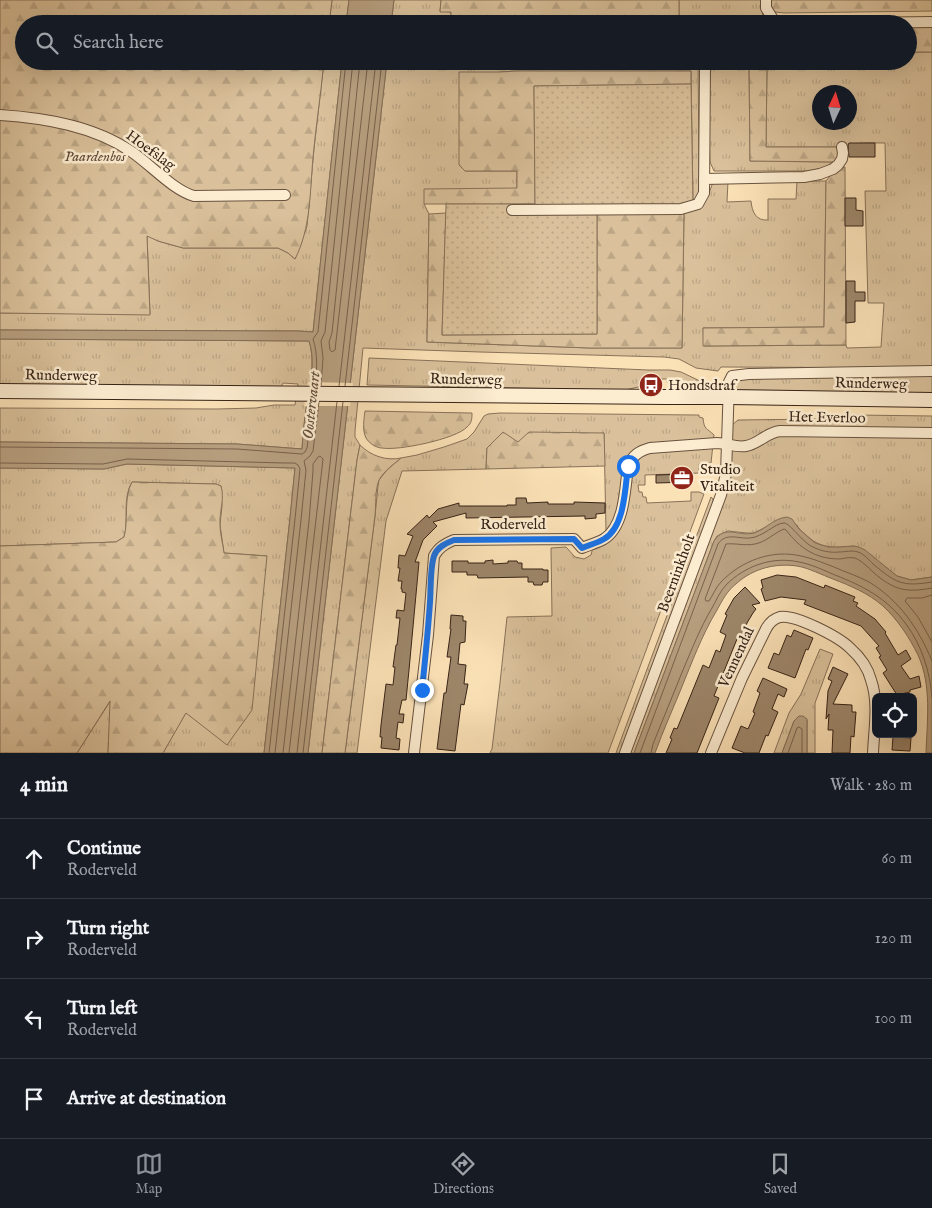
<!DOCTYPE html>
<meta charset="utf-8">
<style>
:root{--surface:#171b24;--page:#242831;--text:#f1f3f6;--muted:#9ea1a6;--line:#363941;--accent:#8c9099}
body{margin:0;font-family:"IM FELL English",serif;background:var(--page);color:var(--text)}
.controls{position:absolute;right:15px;bottom:15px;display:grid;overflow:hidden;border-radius:8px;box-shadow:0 5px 20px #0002}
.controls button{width:45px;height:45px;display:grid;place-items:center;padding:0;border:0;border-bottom:1px solid var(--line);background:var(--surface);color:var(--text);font:25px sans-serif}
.compass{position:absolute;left:812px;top:85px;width:45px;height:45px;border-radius:50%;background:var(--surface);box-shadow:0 5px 20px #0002;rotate:4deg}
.stop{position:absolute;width:15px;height:15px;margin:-11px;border:4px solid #1a73e8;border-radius:50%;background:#fff}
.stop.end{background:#1a73e8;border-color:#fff;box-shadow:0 1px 5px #0008}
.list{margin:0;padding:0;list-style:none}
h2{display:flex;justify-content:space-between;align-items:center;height:65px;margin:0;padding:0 20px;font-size:21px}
h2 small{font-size:16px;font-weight:400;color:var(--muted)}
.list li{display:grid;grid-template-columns:32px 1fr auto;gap:15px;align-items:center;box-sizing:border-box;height:80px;padding:0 20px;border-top:1px solid var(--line)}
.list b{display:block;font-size:19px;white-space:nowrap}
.list p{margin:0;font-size:16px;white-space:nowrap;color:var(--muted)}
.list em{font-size:16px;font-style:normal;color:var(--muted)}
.icon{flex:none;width:28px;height:28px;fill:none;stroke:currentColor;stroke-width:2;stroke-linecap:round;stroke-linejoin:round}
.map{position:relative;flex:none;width:932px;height:753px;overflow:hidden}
.search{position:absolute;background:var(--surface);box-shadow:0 5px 20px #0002;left:15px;right:15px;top:15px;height:55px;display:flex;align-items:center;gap:12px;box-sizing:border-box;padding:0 18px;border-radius:28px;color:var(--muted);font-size:19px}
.sheet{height:385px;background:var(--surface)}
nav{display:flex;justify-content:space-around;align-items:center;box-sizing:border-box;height:70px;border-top:1px solid var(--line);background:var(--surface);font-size:14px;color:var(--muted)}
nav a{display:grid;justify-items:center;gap:2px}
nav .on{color:var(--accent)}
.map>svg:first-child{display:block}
.grass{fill:url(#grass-tufts);stroke:#887259;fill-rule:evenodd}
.forest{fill:url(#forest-firs);stroke:#887259}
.garden{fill:url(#garden-dots);stroke:#887259}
.water{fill:#b8a080;stroke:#846e56}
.pier{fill:#fbe1b6}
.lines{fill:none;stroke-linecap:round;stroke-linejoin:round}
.shore{stroke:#78624c;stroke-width:1}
.building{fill:#9d866a;stroke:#372317}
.street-casing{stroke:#68523f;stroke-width:12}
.secondary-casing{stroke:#372317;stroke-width:16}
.street{stroke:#fcecd0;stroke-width:10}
.secondary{stroke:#fcecd0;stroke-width:14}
.route{stroke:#1a73e8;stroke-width:6}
.labels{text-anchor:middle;stroke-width:5;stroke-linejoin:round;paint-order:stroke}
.street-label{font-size:15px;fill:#372317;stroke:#fcecd0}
.park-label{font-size:15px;font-style:italic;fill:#604a38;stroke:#fcecd0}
.poi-label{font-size:15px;fill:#372317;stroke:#fcecd0;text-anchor:start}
.water-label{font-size:16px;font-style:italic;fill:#644f3c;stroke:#fcecd0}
</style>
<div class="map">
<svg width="932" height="753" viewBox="0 0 932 753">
<defs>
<pattern id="grass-tufts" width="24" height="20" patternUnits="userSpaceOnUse" patternTransform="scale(1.25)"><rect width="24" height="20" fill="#dac19b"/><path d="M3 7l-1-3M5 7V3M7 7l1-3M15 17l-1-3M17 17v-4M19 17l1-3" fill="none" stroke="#bca685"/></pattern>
<pattern id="forest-firs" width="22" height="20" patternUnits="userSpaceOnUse" patternTransform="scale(1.25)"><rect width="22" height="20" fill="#dac19b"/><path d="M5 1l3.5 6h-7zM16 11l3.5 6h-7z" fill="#bca685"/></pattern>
<pattern id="garden-dots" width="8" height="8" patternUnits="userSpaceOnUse" patternTransform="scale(1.25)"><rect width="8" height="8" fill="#dac19b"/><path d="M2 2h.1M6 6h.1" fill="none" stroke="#bca685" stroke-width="1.8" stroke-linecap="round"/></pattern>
</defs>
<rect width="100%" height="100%" fill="#fbe1b6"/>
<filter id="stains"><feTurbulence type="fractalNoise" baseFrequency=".004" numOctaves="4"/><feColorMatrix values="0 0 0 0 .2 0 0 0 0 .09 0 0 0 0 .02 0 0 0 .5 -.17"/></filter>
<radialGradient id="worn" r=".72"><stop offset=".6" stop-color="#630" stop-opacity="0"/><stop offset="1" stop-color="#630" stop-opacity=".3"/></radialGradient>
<g class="grass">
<path d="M332,0H349L346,24H329Z"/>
<path d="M394,0H441L440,11L451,12V24H391Z"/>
<path d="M679,0H762L763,20L758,24H679Z"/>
<path d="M908,52H932V368L724,367H721L718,371L696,368L679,359L664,357L480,352L363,348L355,431V437L360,445L357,460L322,753H308L387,61H698L699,162L700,190L697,198L693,203L691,71H516L500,72L465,171H517V189L424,204L429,214L427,342L590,348H682L684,212L708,196L713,182L728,181L727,202L751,201C752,212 756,221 768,220V199H796L797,181H826L824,327L703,328L704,346L846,345L847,348L881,347L884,303H868L865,191H886L885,143C876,143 853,142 845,147H766L767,66H794V61H908ZM820,92H850V122H820Z"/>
<path d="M324,61H342L313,332L298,331L0,330V313L150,314L147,235L158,241L183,248H278L288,253L295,259L307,226L314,149Z"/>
<path d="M719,61H749L750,161L833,162L820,171H714L710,162L708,100L710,71L712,65Z"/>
<path d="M0,339L309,341C316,363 309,388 306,410C304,423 303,436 302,449L237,444L0,442V408L217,409L256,408L274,405H295L298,384L283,383L281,387L0,384Z"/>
<path d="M369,358L648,370H670L681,372L702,382V387L667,382V379H648L647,385L625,390L367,385Z"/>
<path d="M932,376V394L729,391L737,378L742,377Z"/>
<path d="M500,413L696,415H699V417L703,418C704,430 707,428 714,435L711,463L699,464V473L645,475V485H638L639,492H642L643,497H646L647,503L691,501V492H699L704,494L608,753H490L492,749L500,683L507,617L552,616L551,548L566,547L575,557L584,559L591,555L593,547L610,539L623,488L611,530L592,541L606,531L604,433L518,442L487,448L486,469L402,471L386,521L357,753H345L375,516L378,486L379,480L387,470L401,458L417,455L444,447L467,439L474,432L484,416L488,414Z"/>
<path d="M855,415L932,416V577L911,580L897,576L854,546C834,548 820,549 805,534C801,531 799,529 797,525L766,527L754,533H747L728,531L717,536L714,541L634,753H629L729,483L732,425L738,420L823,419Z"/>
<path d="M127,464L295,468L290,518L264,753H163L185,713L267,556L224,553L220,525L222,506L221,486L216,484L132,482C122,498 129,520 124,537L116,542L0,546V468L104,469Z"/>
<path d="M711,497L713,499V502L620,753H616Z"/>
<path d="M820,649L833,654L815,703V753H807V720L794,721L782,753H774L789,713L801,694Z"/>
<path d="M111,700L108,753H77Z"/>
</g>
<g class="forest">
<path d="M0,0H332L329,24H24V61H324C321,93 316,125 313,157C310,191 311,228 295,259L288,253L278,248H183L158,241L147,236L150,315L0,313Z"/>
<path d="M441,0H679V24H451V12H440Z"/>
<path d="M771,0H932V11L784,13L775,12L772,9Z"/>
<path d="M932,22V52H908V24Z"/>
<path d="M749,61H794V66H767L766,147H845V160L833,162L750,161Z"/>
<path d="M516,71H691V84L534,86L535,204H424V189L517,188V171H465L459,165V72H500Z"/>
<path d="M845,167L846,345L703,346V328L824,327L826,181L834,171Z"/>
<path d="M597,212H684L682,348H590L427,342L429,214L446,213L442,335L597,334Z"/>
<path d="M365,411L470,413H472C472,418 472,423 467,427C456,439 398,451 382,448C376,448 369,443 366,438C362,430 364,419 365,411Z"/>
<path d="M503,432L518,442L529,432L604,433L605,466L486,469L487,448Z"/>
<path d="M360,445C371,456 386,461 401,458C394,464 384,471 379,480C375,489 376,506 375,516L345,753H322L357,460Z"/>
<path d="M132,482L216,484L221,486C225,499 219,512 220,525C220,534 223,544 224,553L267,556L252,710L227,745L186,713L163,753H108L110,701L77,753H0V546L116,542L124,537C129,520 123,498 132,482Z"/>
</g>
<path class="garden" d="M691,84L693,203L684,212L597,213V334L442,335L446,204H535L534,86Z"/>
<g class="water">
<path d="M349,0H394L391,24H346Z"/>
<path d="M342,61H387L308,753H264L290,518L295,468L127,464L104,469L0,468V442L237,444L302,449C303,435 304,422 306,409C310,387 316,362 309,341L0,339V330L298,331L313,332Z"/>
<path d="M787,517L792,519L799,529L815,543L828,547H839L854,546L859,547L865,550L897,576L911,580L932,577V753H926C927,721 932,686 918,655C909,637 898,620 883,606C868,593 851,586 833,579C822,575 809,568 797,566C776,563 754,568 737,583C727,591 723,599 717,610C702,635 692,662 681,689C672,711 663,731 655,753H634L714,541C725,524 738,537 754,533C766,529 774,518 787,517Z"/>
<path d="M799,716H803L807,719V753H782L794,721Z"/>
</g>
<path class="pier" d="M308,382L353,383L350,406H304Z"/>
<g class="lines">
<g class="shore">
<path d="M360,61L332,333L329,342L330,350L332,352L335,350L368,61"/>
<path d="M315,386C317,370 318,354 313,339L318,332L346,61"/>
<path d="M321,386L323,358L321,341L325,332L353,61"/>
<path d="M339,386L376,61"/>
<path d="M345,386L382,61"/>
<path d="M0,447L237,449L302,454L305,452L307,448L313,402"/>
<path d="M0,463L103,464L127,459L285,463H295L298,465L300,469L295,519L269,753"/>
<path d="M932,588C906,593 894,590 874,573C868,567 862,561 855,558C850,557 845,558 840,559C815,559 800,548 786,530L784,529C774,533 766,542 755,544C745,546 735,543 726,544L705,599L706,601H709C713,595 716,587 721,582C741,561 772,549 801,556C812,558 823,563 834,567C845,572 858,576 869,582C899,600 919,629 932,661"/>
<path d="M932,595L922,598H907L905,601L918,617L932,642"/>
<path d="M275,753L301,520L306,470L304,461L310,456L313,451L319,402"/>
<path d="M283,753L309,521L313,471V464L318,457L320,456L323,459L289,753"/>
<path d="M297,753L337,402"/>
<path d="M303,753L343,402"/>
<path d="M640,753L718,544C726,532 738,539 750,538C763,537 775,523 784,523C790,523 803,543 813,547C821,551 830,553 839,552C845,552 852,550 858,552C864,554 869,560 873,564C896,583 902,587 932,582"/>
<path d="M651,753L653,744C663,719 673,695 683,670C692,649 700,628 712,608C716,601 720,591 726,585C745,566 772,556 799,562C811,564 823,570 835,575C863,586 887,598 906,624C922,646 930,671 932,698"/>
<path d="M788,753L797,728L799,727L802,729V753"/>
</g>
</g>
<g class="building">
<path d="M849,143H875V157H849L848,145Z"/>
<path d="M845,198H856V210L863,211V226H845Z"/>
<path d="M846,281H855V292H865V301H855V322L846,323Z"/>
<path d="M691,474V482L656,483V475Z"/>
<path d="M516,498H526L527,503L548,502V504H574V502L605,503V513L596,514V518L585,519V516L466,518V513L433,522L437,526L423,540L415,562H419L409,670L406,700H402L399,714H404L403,723L398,722L396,738L400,739L399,750L381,748L382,737H380L381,725L386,684L393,685L395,667H393L396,645H397L400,618H396L397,610L404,611L406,593L402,592V589H401L402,581H398L400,568H398L399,555L405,556L413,536L407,534L427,515L429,518L438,509L459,503V506H507V505H516Z"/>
<path d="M493,560V564L508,563V561H517L518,563H522V569H543V570H548V582H543L542,585H534L533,582H528V577L478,578L477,575H467V572H452V561H468V563H485V561Z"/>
<path d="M777,575L796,577L824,588L825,585L855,597L853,601L858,603L856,606L875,619L886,632L885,633L898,655L906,650L911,659L901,666L910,679L919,676L921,687L910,690V692L897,695L883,673L887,670L879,657L881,656L876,648L879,646L861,626L804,604L806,600L781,597L765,601L761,589L763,588L761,580Z"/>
<path d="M745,587L760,603L752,605L756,609L753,613L747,623L740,640L737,639L714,696L719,698L697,753H666L672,739L670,738L674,728L677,729L703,665L709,668L716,650L720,652L726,635L720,632L727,615L725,614L734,598Z"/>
<path d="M451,615L463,616V621H466L465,642L460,643L458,664L466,665L464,684H468L464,705L461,704L455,751L437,749L444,693H446L451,657H447L451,629H450Z"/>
<path d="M794,630L813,638L808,650L806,649L795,678L768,668L774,653L779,655L787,635L791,637Z"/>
<path d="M833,667L848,674L833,704L852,705V712H856L854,737L851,736L850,753H832L833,730H828L829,714L826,719L828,691L832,681L828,679Z"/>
<path d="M763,678L787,689L784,697L778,694L772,709L778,712L768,736L766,735L759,753H745L732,748L741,726L748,729L755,713L753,712L760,693L757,691Z"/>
<path d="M893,737L911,738L910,751L892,750Z"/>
</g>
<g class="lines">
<g class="street-casing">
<g id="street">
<path d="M766,0V8L776,24"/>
<path d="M776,24L932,22"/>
<path d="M0,115C45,118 94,126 132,152C151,165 173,190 194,196L285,195"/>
<path d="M704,179L804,177L820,174L833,169L838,165L842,159L843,153L842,147"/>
<path d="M512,210L681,209L698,204L704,193L705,65L712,61"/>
<path d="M414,753L428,635L434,556C439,547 445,544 454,540L574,539L582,548C589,545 597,543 604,539C625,526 625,488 628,466C633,455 639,451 650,448L717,443C727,443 736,448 746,446C759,444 765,433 780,431L932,433"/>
<path d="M625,753L721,495L726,474L729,382L732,376L749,374L932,371"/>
<path d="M711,753L742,678L766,629C769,623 773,619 780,617C795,614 839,637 850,648C859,656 868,668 871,680C879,703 874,729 873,753"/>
</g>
</g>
<g class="secondary-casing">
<path id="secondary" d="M0,391L666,397H728L932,400"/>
</g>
<use href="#street" class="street"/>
<use href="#secondary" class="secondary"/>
</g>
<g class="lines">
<path class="route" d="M422,690C425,661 428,632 430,602C431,589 430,568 434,556C437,547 446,543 454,540L574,539L582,548C589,545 597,543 604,539C625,527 625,488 628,466"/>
</g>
<defs>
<g id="bus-disc" transform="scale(1.25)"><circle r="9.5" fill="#8f2418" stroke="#fcecd0"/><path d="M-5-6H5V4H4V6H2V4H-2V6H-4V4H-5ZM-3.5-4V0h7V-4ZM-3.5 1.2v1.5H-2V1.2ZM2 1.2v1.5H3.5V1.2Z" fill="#fff"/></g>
<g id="office-disc" transform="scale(1.25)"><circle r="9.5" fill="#8f2418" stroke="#fcecd0"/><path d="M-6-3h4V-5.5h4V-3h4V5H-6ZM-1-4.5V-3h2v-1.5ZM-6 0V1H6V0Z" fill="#fff"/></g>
</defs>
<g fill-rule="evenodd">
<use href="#bus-disc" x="651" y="385"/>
<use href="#office-disc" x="682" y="478"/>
</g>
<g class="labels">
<g class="street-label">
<text transform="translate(151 150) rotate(36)" y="5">Hoefslag</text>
<text transform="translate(61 375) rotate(1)" y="5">Runderweg</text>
<text transform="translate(466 379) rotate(1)" y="5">Runderweg</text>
<text transform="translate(871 383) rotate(1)" y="5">Runderweg</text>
<text transform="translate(827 417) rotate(1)" y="5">Het Everloo</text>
<text x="513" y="529">Roderveld</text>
<text transform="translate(676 573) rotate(-70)" y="5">Beerninkholt</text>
<text transform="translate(736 657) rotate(-65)" y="5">Vennendal</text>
</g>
<g class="park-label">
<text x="95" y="161">Paardenbos</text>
</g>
<g class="poi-label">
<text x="668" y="390">Hondsdraf</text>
<text x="700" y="474">Studio<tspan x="700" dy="17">Vitaliteit</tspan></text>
</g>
<g class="water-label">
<text transform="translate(310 405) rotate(-84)" y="6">Oostervaart</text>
</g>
</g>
<rect width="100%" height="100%" filter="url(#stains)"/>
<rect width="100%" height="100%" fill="url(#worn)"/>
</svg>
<div class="controls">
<button><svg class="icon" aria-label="locate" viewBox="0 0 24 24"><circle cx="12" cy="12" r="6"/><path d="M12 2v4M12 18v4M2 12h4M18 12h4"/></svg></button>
</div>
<svg class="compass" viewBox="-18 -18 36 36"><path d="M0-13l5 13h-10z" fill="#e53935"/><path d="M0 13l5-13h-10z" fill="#9ea1a6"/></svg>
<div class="stop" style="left:628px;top:466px"></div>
<div class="stop end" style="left:422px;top:690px"></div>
<div class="search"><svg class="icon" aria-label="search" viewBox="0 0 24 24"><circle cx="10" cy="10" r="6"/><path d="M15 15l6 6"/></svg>Search here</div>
</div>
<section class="sheet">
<h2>4 min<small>Walk · 280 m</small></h2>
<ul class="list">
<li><svg class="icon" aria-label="ahead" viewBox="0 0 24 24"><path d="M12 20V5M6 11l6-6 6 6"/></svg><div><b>Continue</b><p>Roderveld</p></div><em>60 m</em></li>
<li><svg class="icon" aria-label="right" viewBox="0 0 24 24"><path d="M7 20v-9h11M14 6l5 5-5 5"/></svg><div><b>Turn right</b><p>Roderveld</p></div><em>120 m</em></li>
<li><svg class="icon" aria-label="left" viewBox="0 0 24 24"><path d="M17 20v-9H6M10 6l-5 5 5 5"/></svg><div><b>Turn left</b><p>Roderveld</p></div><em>100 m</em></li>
<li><svg class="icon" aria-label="arrive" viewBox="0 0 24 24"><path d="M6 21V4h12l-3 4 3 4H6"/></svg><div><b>Arrive at destination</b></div></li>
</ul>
</section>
<nav>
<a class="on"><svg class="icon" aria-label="map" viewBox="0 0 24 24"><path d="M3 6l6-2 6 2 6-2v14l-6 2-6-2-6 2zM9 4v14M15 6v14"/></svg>Map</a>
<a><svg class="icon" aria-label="directions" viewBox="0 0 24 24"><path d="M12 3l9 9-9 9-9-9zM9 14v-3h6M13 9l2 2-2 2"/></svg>Directions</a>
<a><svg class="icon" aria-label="saved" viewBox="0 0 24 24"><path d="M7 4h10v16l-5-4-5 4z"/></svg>Saved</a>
</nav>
